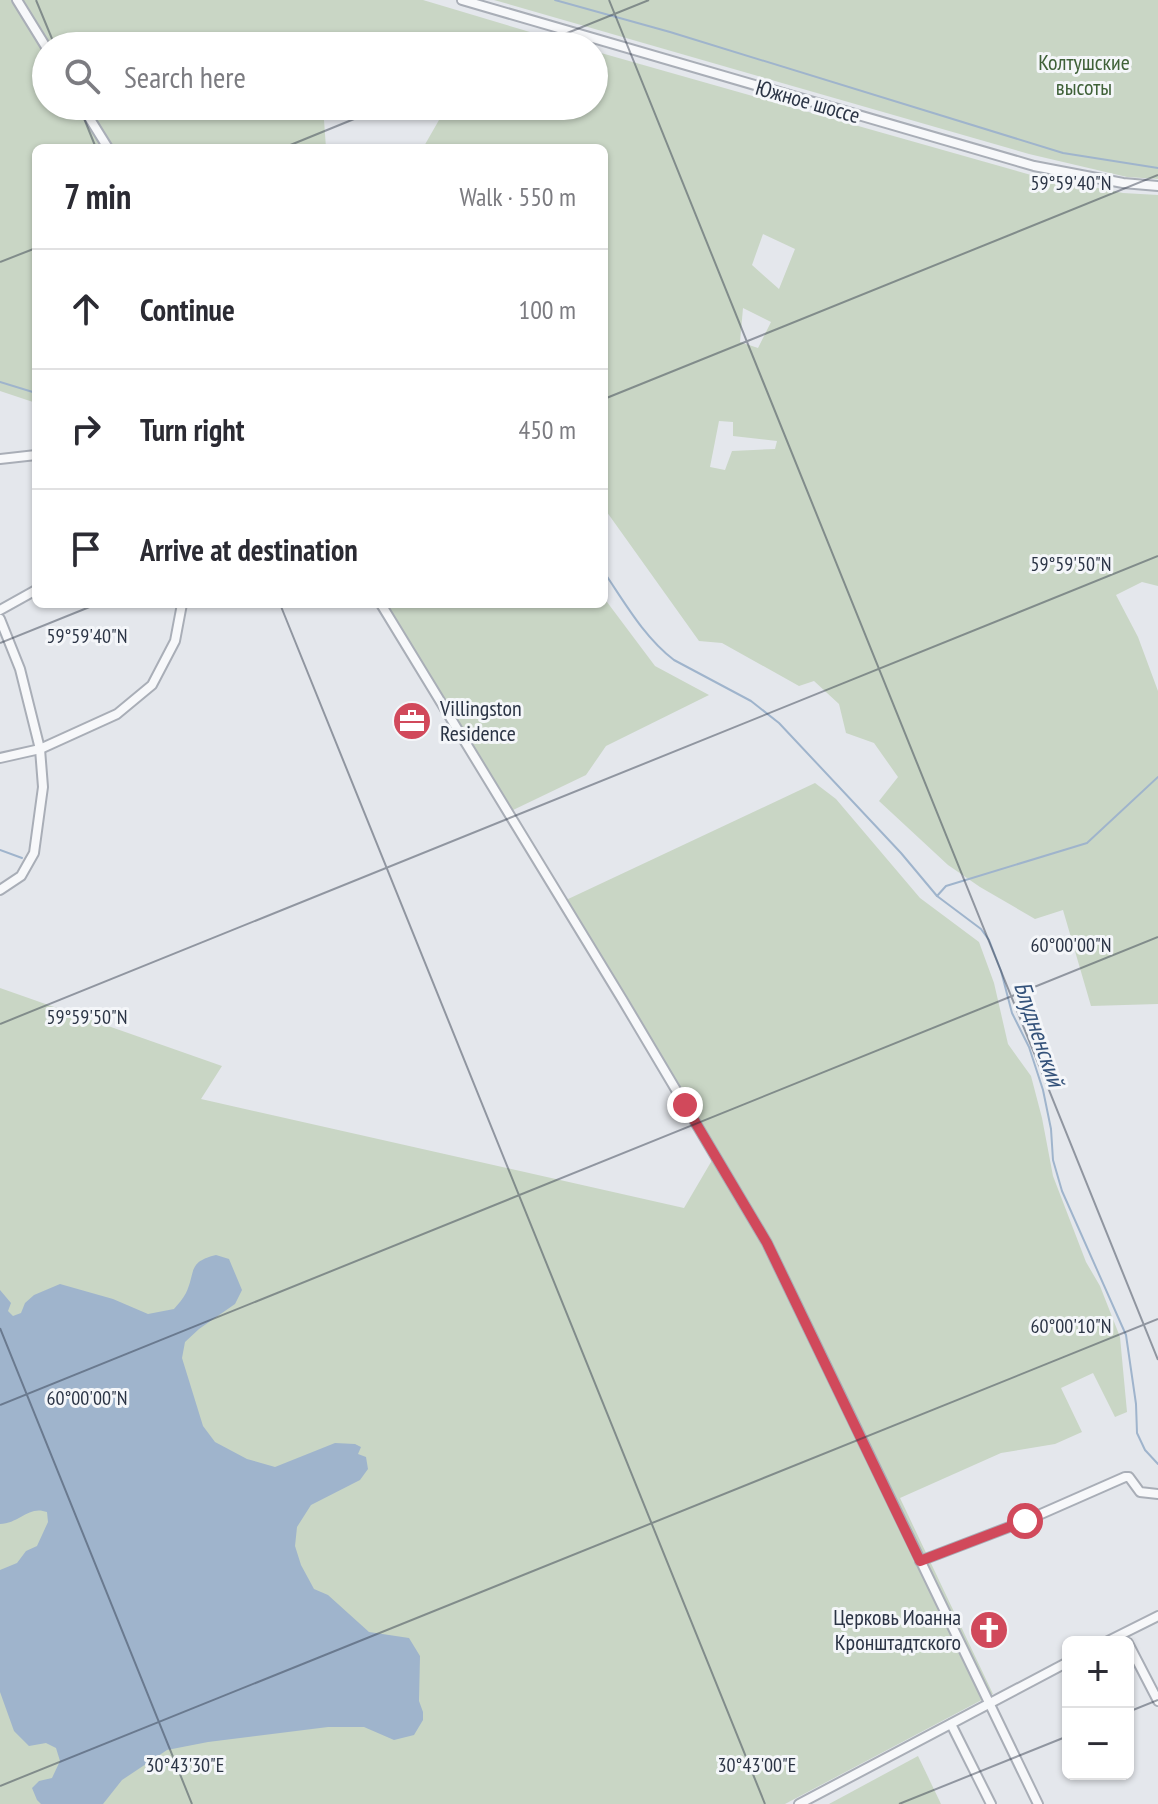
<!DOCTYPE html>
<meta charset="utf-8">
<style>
:root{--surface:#fff;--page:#f7f7f7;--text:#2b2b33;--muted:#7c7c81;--line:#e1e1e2}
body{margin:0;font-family:"PT Sans Narrow",sans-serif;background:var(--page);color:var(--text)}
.controls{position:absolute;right:24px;bottom:24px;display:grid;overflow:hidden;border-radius:12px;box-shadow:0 2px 6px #0004}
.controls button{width:72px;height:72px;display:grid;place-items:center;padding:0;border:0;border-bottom:2px solid var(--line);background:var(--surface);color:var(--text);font:40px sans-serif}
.stop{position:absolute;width:24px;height:24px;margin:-18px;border:6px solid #d1495b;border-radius:50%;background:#fff}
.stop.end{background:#d1495b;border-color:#fff;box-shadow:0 2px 8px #0008}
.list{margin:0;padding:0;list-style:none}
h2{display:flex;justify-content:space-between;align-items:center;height:104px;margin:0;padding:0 32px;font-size:34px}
h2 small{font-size:26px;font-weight:400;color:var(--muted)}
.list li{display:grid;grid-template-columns:52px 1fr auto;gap:24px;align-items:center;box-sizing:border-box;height:120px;padding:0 32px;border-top:2px solid var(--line)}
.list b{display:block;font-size:30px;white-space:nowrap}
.list em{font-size:26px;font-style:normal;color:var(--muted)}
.icon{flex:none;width:44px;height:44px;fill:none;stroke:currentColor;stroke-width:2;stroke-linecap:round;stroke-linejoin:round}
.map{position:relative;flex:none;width:1158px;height:1804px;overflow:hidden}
.search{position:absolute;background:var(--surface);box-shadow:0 2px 6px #0004;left:32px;top:32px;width:576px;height:88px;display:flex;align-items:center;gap:20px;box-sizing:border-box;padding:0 28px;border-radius:44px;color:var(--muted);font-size:30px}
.panel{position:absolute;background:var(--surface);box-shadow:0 2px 6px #0004;left:32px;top:144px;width:576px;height:464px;border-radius:12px}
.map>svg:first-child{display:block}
.green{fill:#c9d6c5;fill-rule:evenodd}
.water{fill:#9fb4cc}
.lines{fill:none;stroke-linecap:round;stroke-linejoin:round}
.stream{stroke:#9fb4cc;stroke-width:2}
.minor-casing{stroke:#a9aeb7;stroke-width:12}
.minor{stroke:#f7f8fa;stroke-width:8}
.route{stroke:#d1495b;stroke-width:10}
.ticks{fill:none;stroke:#2b3445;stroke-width:2;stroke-opacity:0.45}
.labels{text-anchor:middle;stroke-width:6;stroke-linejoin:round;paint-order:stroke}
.park-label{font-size:22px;fill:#3f6138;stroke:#f4f6f9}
.street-label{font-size:22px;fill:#2b3445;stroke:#f4f6f9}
.poi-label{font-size:22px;fill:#2b3445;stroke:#f4f6f9;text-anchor:start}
.water-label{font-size:24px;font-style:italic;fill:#34527a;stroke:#f4f6f9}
.ticks-label{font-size:20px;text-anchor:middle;fill:#2b3445;stroke:#f4f6f9;stroke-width:6;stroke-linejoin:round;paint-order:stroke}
</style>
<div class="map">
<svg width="1158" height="1804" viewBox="0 0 1158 1804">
<rect width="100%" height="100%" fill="#e4e7ec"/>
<g class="green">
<path d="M0,0H423L577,46H469L453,37L442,46H370L344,34L337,46H46V106H323L326,148H36V403L0,391Z"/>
<path d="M494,0H1158V179L1127,177L1029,154Z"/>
<path d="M594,51L1031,175L1123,193L1158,195V586L1142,582L1116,595L1138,637L1158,691V1004L1091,1006L1063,910L1035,919L980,887L948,865L879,801L898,777L874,743L846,733L839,704L814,681L799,686L722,643L699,641L604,508V148H423L447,106H594ZM763,234L795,249L779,289L752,265ZM743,308L771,322L758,348L740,342ZM719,421L733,422V436L777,441L775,449L732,451L725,470L710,467Z"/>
<path d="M604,598L655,666L709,695L606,746L586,775L511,811L386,604H604Z"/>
<path d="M815,783L836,799L920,898L979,942L994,983L1008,1044L1031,1076L1042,1118L1053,1176L1086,1262L1100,1286L1120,1337L1127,1412L1115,1417L1093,1373L1061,1388L1082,1432L1055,1444L1001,1453L900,1498L993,1694L785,1804H0V988L222,1066L201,1099L684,1208L718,1150L566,900Z"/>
<path d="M918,1756L941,1804H829Z"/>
</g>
<path class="water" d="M216,1255L229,1259L242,1290L235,1304L199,1329L185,1342L182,1358L203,1426L215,1442L247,1459L275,1467L335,1443L355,1444L361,1447L358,1454L366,1457L368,1469L360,1480L311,1505L297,1527L295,1546L301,1565L314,1589L328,1595L369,1632L409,1638L420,1656L419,1701L423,1712V1720L414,1735L394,1740L364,1727H328L208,1742L167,1750L122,1780L103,1804H41L37,1800L32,1788L39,1781L52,1778L60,1761L56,1748L46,1743L29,1746L14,1731L0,1692V1570L17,1563L26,1551L37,1546L48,1522L47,1512C29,1505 20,1523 0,1524V1290L11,1303L8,1311L13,1316L21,1313L25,1303L34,1295L60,1284L113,1299L148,1314L174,1309C178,1304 183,1299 186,1293C196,1272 187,1262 216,1255Z"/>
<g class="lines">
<g class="stream">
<path d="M555,0L670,32L1063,153L1158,168"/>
<path d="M0,382L36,393"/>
<path d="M604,572C625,603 644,637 674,660L751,701L779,723L901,853L937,896L981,929L989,940L1001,971L1012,1013L1029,1047L1043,1090L1051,1129L1053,1160L1062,1191L1126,1335L1136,1404L1137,1433L1145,1450L1158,1464"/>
<path d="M0,850L22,858"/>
<path d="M937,896L946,886L1087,843L1158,777"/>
</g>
<g class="minor-casing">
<g id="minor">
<path d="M17,0L46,47"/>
<path d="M462,0L1034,166L1123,183L1158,186"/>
<path d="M82,106L108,148"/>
<path d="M0,459L36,455"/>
<path d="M381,604L622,999L767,1243L1038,1804"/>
<path d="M0,610L36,590"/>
<path d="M0,619L20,669L40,749L43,787L34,853L21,876L0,890"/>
<path d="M0,758L40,749L117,714L152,685L175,641L182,604"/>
<path d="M920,1561L1025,1521L1125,1477H1129L1140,1492L1158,1494"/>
<path d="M1106,1642L1158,1616"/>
<path d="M1128,1643L1158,1701"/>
<path d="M951,1724L991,1804"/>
<path d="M799,1804L1068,1662"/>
</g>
</g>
<use href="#minor" class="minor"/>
</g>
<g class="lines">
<path class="route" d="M685,1105L767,1243L920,1561L1025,1521"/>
</g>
<path class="ticks" d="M36,0L55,46M609,0L1158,1360M535,46L649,0M79,106L96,148M283,148L386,106M0,262L36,248M604,399L1158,175M280,604L765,1804M0,643L97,604M0,1024L1158,556M0,1328L192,1804M0,1405L1158,937M1128,1712L1158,1700M0,1786L1158,1319M899,1804L1068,1736"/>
<defs>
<g id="office-disc" transform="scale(2)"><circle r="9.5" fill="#d1495b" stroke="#f4f6f9"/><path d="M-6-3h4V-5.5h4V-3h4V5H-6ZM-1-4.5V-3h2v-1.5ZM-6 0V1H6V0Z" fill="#fff"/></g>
<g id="church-disc" transform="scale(2)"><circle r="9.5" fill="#d1495b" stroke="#f4f6f9"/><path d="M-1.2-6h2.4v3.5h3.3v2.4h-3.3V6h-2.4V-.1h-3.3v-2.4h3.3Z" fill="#fff"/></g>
</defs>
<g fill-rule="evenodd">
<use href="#office-disc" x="412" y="721"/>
<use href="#church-disc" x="989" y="1630"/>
</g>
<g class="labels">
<g class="park-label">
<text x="1084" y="70">Колтушские<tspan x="1084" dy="25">высоты</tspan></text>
</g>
<g class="street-label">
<text transform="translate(808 101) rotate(16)" y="8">Южное шоссе</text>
</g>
<g class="poi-label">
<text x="440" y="716">Villingston<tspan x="440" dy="25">Residence</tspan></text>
<text x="961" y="1625" text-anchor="end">Церковь Иоанна<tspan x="961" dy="25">Кронштадтского</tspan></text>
</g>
<g class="water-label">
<text transform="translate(1039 1034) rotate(71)" y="8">Блудненский</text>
</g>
</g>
<g class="ticks-label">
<text x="1071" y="190">59°59'40"N</text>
<text x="1071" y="571">59°59'50"N</text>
<text x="87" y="643">59°59'40"N</text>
<text x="1071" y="952">60°00'00"N</text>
<text x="87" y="1024">59°59'50"N</text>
<text x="1071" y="1333">60°00'10"N</text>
<text x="87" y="1405">60°00'00"N</text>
<text x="185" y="1772">30°43'30"E</text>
<text x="757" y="1772">30°43'00"E</text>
</g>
</svg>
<div class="controls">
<button>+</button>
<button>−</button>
</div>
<div class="stop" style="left:1025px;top:1521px"></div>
<div class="stop end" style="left:685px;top:1105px"></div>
<div class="search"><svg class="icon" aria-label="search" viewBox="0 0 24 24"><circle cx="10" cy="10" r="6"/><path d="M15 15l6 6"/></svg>Search here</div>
<section class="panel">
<h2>7 min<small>Walk · 550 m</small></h2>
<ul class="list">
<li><svg class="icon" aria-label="ahead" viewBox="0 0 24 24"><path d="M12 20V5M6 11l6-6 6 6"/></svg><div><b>Continue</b></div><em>100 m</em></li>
<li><svg class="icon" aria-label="right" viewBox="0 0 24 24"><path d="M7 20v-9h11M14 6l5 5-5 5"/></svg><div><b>Turn right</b></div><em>450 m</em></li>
<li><svg class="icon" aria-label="arrive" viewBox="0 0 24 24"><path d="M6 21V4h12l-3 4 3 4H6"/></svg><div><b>Arrive at destination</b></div></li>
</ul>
</section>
</div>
